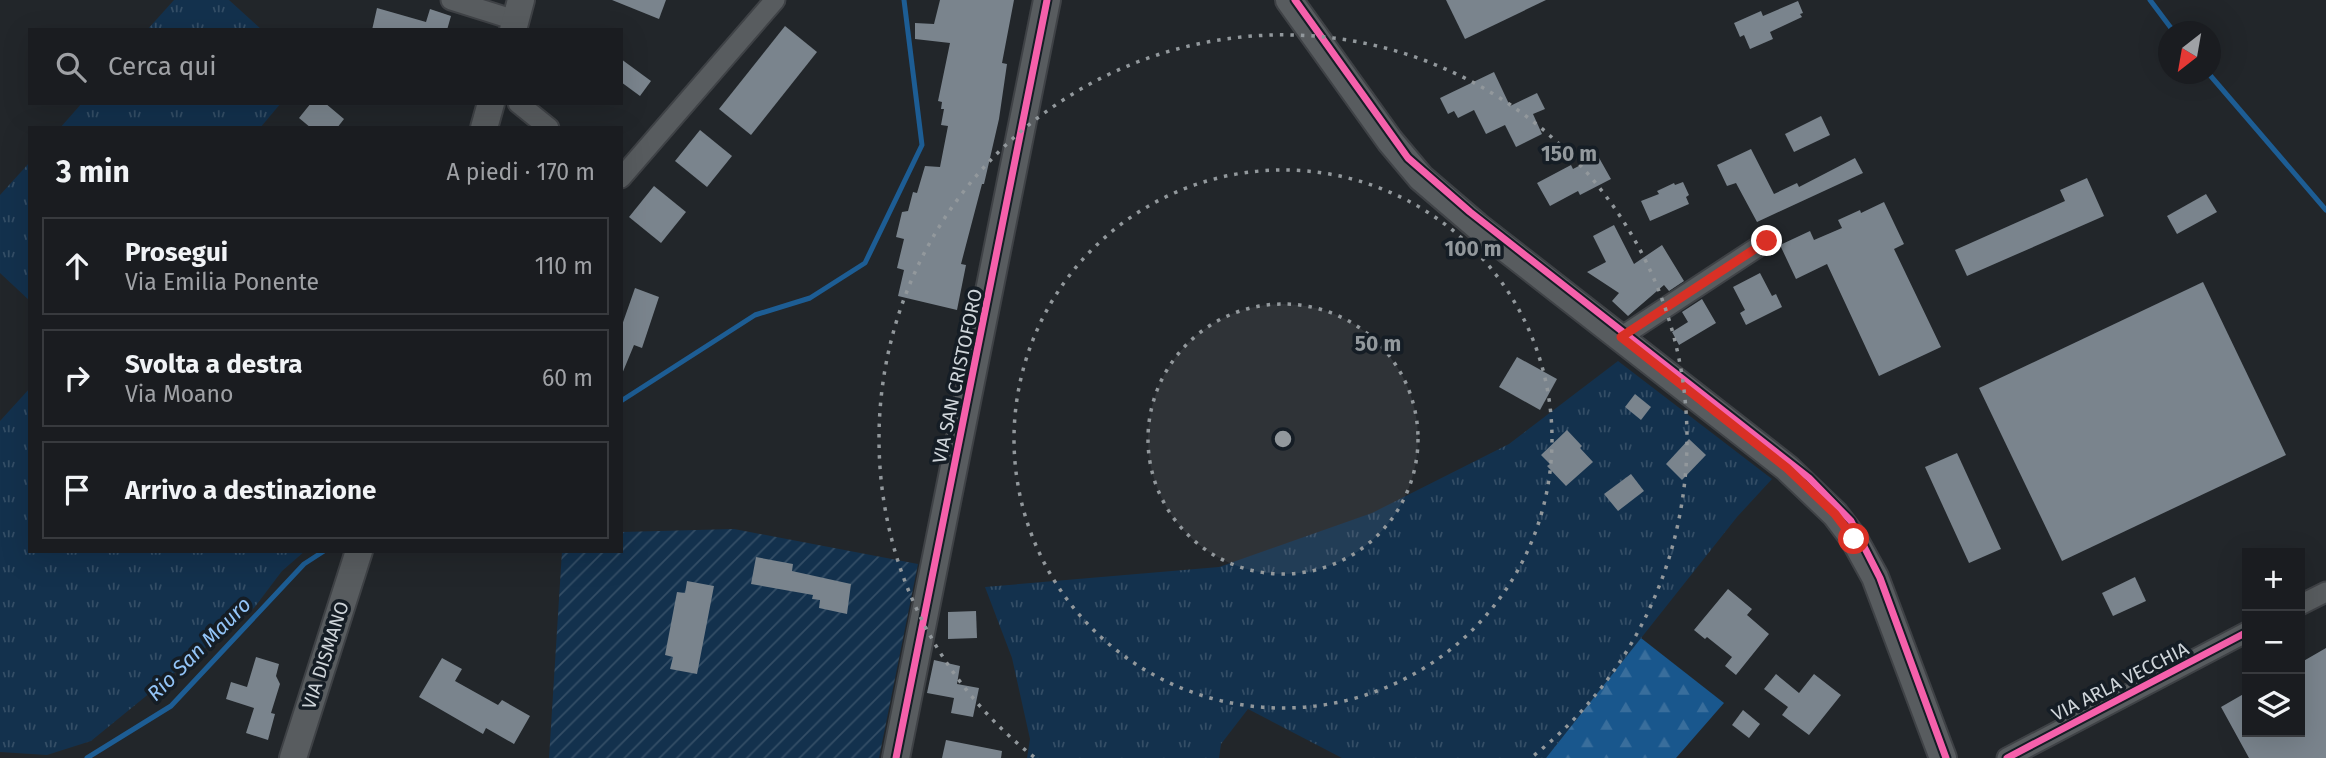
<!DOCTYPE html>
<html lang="it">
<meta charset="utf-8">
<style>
:root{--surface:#1a1c20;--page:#27292d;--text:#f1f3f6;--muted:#9fa1a5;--line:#383a3e}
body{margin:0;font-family:"Fira Sans",sans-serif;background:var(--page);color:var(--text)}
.controls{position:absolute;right:21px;bottom:21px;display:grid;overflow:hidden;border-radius:0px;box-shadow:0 7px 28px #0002}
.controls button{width:63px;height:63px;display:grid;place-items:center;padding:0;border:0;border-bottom:2px solid var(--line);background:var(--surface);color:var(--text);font:35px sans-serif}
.compass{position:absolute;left:2158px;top:21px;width:63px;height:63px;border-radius:50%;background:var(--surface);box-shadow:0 7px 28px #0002;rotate:211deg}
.stop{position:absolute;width:21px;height:21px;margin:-16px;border:5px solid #d93025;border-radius:50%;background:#fff}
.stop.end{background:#d93025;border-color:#fff;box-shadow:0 2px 7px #0008}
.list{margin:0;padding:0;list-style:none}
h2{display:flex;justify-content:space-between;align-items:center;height:91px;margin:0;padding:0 28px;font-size:30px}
h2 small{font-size:23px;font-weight:400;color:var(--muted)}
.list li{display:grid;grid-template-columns:46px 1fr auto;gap:21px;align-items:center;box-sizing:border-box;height:98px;margin:0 14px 14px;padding:0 14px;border:2px solid var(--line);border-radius:0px}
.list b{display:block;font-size:26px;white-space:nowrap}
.list p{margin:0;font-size:23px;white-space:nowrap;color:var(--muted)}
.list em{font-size:23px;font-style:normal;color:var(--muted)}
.icon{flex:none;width:38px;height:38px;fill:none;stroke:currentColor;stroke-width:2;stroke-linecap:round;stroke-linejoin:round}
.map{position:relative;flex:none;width:2326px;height:758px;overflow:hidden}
.search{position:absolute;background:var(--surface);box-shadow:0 7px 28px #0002;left:28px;top:28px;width:595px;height:77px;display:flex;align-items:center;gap:18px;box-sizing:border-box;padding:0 24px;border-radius:0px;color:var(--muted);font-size:26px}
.panel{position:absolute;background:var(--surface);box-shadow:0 7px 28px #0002;left:28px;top:126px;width:595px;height:427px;border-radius:0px}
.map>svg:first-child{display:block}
.grass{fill:url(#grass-tufts)}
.forest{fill:url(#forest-firs)}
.garden{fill:url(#garden-furrows)}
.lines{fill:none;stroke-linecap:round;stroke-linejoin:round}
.stream{stroke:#1d5d94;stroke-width:5}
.building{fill:#7a848d}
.street-casing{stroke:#3f4246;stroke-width:23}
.secondary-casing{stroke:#3f4246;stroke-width:30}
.street{stroke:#585c5f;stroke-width:19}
.secondary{stroke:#585c5f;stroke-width:26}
.cycleway-casing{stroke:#151d25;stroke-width:11}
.cycleway{stroke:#f560ab;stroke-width:7}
.route{stroke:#d93025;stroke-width:9}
.ring{fill:none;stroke:#92989c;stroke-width:3.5;stroke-dasharray:3.5 7}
.labels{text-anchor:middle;stroke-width:7;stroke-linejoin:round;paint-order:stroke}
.street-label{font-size:19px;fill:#cfd5da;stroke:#151d25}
.water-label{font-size:21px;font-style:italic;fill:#93c4f7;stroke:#151d25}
.centre{fill:#92989c;stroke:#151d25;stroke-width:3.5}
.ring-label{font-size:21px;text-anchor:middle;font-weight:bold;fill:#92989c;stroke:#151d25;stroke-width:7;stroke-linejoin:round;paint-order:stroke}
</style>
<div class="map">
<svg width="2326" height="758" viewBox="0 0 2326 758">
<defs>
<pattern id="grass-tufts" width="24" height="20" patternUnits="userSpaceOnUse" patternTransform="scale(1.75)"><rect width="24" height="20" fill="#13314d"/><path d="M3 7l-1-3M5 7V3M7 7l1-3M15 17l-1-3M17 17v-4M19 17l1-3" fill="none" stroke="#344e66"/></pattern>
<pattern id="forest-firs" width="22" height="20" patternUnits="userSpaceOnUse" patternTransform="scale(1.75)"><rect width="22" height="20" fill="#19578d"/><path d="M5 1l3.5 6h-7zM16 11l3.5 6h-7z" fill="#396e9c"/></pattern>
<pattern id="garden-furrows" width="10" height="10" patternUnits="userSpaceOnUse" patternTransform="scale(1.75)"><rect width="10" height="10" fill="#13314d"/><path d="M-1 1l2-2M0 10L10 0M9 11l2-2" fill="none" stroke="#344e66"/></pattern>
</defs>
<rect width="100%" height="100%" fill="#22262a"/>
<g class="grass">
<path d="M174,0H229L262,30H147Z"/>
<path d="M82,103H281L260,128H60Z"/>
<path d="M30,162V301L0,273V195Z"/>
<path d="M1618,361L1772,479L1737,517L1546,758H1342L1248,709L1221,744L1219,758H1027L1030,739L1012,658L985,587L1219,567L1372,513L1509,444Z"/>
<path d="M30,388V551H305L282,571L254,608L91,741L47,755L0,752V421Z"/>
</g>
<path class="forest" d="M1641,638L1724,703L1676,758H1546Z"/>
<path class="garden" d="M734,529L918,564L879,758H549L562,551H621V532Z"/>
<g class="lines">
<g class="stream">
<path d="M2150,0L2174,32"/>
<path d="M2209,74L2326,210"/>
<path d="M621,401L755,315L810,298L865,263L922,145L904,0"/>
<path d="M87,758L171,706L304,564L324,551"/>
</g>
</g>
<g class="building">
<path d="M612,0H666L659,19Z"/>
<path d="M940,0H1014L1002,63L1007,64L999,119L984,184H982L961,264L966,265L957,310L898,296L904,270L897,268L904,239L896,237L902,212L908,211L913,192L917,193L925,166L940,167L948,126L941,125L944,109H941L942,102L938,101L950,43L915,39V23L934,24Z"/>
<path d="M1446,0H1546L1465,39Z"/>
<path d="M1798,1L1803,13L1800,14L1802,17L1770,32L1773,39L1750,49L1744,35L1740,37L1734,23L1761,11L1763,16Z"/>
<path d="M377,8L426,22L430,9L451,16L447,30H372Z"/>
<path d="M785,26L817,52L751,135L719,109Z"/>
<path d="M621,59L651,81L640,96L621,82Z"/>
<path d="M1494,72L1510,106L1537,93L1545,109L1533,114L1542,134L1516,147L1505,125L1486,134L1474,110L1458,118L1454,111L1448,114L1440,98Z"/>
<path d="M311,103H325L344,119L337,128H311L299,118Z"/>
<path d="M1821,116L1830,135L1794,152L1785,134Z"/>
<path d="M700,130L732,156L707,187L675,161Z"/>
<path d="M1751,149L1774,194L1797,183L1799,187L1855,158L1863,173L1757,222L1736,183L1727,186L1717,165Z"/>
<path d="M1598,156L1611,179L1580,195L1578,191L1550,206L1537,183L1571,165L1573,169Z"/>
<path d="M2087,178L2104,216L1967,276L1955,250L2065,201L2060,190Z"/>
<path d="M1683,182L1689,195L1686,197L1689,204L1650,221L1641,201L1659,194L1657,191L1674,183L1675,185Z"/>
<path d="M654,186L686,212L661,243L629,217Z"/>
<path d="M2206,194L2217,212L2177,234L2167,216Z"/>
<path d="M1884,202L1904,244L1894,249L1941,347L1879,376L1827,264L1796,279L1780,245L1810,231L1814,240L1842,228L1838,220L1860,210L1861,213Z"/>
<path d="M1614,225L1634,264L1662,245L1684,281L1669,291L1664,285L1628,316L1612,301L1619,293L1587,272L1606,262L1593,236Z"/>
<path d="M1760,273L1772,296L1776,294L1782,307L1746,325L1740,313L1745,310L1733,287Z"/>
<path d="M2203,282L2286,455L2062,561L1979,388Z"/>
<path d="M635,288L659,297L642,348L634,345L622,374L621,328Z"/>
<path d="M1702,299L1716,323L1679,345L1672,332L1688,322L1682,312Z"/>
<path d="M1517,357L1557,379L1540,410L1499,387Z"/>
<path d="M1635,394L1651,407L1641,420L1625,407Z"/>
<path d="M1567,430L1582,446L1580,448L1593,462L1566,486L1547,466L1550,464L1541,455Z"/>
<path d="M1689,439L1706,455L1682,480L1666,464Z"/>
<path d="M1957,453L2001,549L1969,563L1925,467Z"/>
<path d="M1631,474L1644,491L1618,511L1604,494Z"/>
<path d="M756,557L793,564L792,571L851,584L847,614L819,608L820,600L812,599L813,595L751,584Z"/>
<path d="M2135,577L2146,601L2113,616L2102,593Z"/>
<path d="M687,581L714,586L697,674L670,669L673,657L665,655L677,592L685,593Z"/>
<path d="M1728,589L1752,609L1747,615L1769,634L1736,675L1725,666L1732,657L1707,637L1705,639L1694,630Z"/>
<path d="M976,611L977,638L948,639V612Z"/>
<path d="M2326,648V758H2249L2221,707L2247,692V732H2300V663Z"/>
<path d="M256,657L279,664L276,676L280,684L271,713L275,714L268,740L246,733L254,708L226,699L231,682L247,687Z"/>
<path d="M442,658L462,669L455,681L498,705L502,700L530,716L514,744L486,728L483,734L419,697Z"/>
<path d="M934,660L960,666L957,684L979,688L973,717L951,713L954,698L927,693Z"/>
<path d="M1776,674L1799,693L1814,674L1841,695L1809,735L1782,715L1788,707L1764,689Z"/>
<path d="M1743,710L1760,724L1749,738L1732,725Z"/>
<path d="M946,740L1002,751L1001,758H942Z"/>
</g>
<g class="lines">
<g class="street-casing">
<g id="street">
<path d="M451,0L515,20"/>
<path d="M518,103L549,128"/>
<path d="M621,178L775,0"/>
<path d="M1621,337L1767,241"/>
<path d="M2300,605L2326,592"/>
<path d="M2007,758L2247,632"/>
</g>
</g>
<g class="secondary-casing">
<g id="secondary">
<path d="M1289,0L1390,141L1421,178L1477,226L1787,468L1835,514L1854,539L1875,577L1943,758"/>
<path d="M513,30L521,0"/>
<path d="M484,128L491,103"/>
<path d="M293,758L359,551"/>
<path d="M896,758L1047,0"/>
</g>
</g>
<use href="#street" class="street"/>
<use href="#secondary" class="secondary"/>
<g class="cycleway-casing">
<g id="cycleway">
<path d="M1295,0L1408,158L1470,212L1809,478L1851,521L1880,578L1946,758"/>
<path d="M896,758L1047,0"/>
<path d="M2007,758L2247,632"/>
</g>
</g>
<use href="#cycleway" class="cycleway"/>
</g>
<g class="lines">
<path class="route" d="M1767,241L1621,337L1787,468L1835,514L1854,539"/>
</g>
<circle cx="1283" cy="439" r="135" fill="#92989c" fill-opacity=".12"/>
<g class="ring">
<circle cx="1283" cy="439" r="135"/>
<circle cx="1283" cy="439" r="269"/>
<path d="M1034 757A404 404 0 1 1 1532 757"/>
</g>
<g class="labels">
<g class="street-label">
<text transform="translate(957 376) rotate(-78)" y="7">VIA SAN CRISTOFORO</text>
<text transform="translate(325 655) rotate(-72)" y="7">VIA DISMANO</text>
<text transform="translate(2120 681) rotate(-27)" y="7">VIA ARLA VECCHIA</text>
</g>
<g class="water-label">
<text transform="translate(199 649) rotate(-45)" y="7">Rio San Mauro</text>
</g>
</g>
<circle cx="1283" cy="439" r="10" class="centre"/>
<g class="ring-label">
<text x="1569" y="161">150 m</text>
<text x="1473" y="256">100 m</text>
<text x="1378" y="351">50 m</text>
</g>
</svg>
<div class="controls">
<button>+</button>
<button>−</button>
<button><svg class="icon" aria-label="layers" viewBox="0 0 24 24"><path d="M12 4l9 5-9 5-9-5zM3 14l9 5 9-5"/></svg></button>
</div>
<svg class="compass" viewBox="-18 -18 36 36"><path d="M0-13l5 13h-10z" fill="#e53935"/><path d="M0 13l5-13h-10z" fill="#9fa1a5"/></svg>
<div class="stop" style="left:1854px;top:539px"></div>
<div class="stop end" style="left:1767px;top:241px"></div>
<div class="search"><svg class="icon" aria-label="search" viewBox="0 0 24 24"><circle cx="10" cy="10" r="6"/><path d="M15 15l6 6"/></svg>Cerca qui</div>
<section class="panel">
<h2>3 min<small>A piedi · 170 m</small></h2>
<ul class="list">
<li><svg class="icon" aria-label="ahead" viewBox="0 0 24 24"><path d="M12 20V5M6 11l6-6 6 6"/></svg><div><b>Prosegui</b><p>Via Emilia Ponente</p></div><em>110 m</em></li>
<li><svg class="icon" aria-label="right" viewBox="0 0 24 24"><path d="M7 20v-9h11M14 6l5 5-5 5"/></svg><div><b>Svolta a destra</b><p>Via Moano</p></div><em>60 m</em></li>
<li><svg class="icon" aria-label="arrive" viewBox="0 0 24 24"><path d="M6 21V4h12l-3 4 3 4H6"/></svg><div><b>Arrivo a destinazione</b></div></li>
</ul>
</section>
</div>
